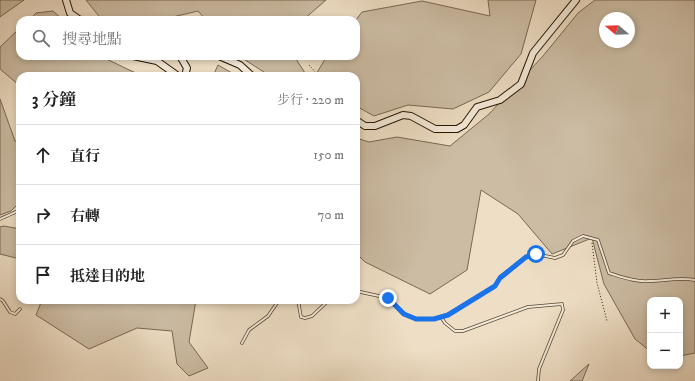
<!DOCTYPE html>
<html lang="zh-TW">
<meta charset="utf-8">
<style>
:root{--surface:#fff;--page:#f6f6f6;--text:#222;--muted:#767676;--line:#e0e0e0}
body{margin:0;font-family:"IM FELL DW Pica","Noto Serif TC",serif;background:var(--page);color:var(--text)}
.controls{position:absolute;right:12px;bottom:12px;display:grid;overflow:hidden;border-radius:8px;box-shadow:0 2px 6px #0003}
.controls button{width:36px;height:36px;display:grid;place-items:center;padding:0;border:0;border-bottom:1px solid var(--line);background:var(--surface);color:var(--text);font:20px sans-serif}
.compass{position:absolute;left:599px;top:12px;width:36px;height:36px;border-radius:50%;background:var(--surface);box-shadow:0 2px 6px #0003;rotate:289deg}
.stop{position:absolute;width:12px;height:12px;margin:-9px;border:3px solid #1a73e8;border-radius:50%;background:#fff}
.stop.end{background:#1a73e8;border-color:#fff;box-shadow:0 1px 4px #0008}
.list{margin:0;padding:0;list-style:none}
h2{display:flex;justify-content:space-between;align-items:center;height:52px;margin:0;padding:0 16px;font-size:17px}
h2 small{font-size:13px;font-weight:400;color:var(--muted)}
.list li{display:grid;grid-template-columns:26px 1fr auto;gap:12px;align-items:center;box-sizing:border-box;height:60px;padding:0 16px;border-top:1px solid var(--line)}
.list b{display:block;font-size:15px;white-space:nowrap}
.list em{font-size:13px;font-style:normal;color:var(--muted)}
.icon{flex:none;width:22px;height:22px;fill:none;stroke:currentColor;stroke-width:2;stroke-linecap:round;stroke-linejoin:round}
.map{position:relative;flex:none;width:695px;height:381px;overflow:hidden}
.search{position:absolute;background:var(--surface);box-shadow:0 2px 6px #0003;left:16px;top:16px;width:344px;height:44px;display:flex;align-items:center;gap:10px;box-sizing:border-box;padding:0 14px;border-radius:12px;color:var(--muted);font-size:15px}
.panel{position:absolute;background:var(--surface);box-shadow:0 2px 6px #0003;left:16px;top:72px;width:344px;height:232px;border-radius:12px}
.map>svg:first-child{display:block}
.green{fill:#ccbca4;stroke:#786854;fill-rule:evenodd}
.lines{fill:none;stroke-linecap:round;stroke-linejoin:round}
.lane-casing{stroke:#564734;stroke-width:3.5}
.secondary-casing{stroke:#241503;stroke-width:8}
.path{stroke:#241503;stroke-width:1;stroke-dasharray:1 2;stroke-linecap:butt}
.lane{stroke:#f4ead9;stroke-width:2}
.secondary{stroke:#f4ead9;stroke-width:6}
.route{stroke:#1a73e8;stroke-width:5}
</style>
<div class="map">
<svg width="695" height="381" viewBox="0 0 695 381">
<rect width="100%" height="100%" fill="#eedec5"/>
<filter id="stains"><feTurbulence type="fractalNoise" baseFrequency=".005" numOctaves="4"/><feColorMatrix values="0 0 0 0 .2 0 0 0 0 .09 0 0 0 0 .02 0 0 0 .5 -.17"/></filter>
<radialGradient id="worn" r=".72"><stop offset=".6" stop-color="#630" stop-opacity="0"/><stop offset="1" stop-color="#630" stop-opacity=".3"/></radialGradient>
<g class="green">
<path d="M0,0H24L0,17Z"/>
<path d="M86,0H326L303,20H206L198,11L160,20H102Z"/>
<path d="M488,0H536L521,54L489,92L453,109L408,105L374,116L356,106V76H315L327,56H356V20L362,12L422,1L490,16Z"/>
<path d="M595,0H695V353L680,356V300H650V351L635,339L604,284L592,238L552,254L518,214L481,190L467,270L430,294L365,262L356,253V138L369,142L397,137L450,146L489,114L543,56L578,13ZM605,18H629V42H605Z"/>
<path d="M53,11L63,20H29L36,13Z"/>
<path d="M20,28V56H100L142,76H20V86L0,69V47Z"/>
<path d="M239,56H294L307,76H270Z"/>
<path d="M218,65L237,76H213Z"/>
<path d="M0,99L15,141L20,143V202L11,211L0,215Z"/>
<path d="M4,226L20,229V259L0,254V227Z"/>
<path d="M42,300H196L189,342L208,368L189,376L177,364L172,331L137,328L89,349L36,315Z"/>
<path d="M589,364L582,381H570Z"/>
</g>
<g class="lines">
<g class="lane-casing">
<g id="lane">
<path d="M0,219L20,210"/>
<path d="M356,291L388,298L403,314L416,319H434L447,315L495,286L500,277L526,257L536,254L555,258L563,255L573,241L583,236L598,240L609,273C622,277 635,282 649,281C664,281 679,277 695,280"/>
<path d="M0,299L3,301L10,312L15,314L20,309"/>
<path d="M298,300L301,317L305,318L312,316L329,300"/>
<path d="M441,317L445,323L455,331H463L528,307L562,304L563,310L539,369L538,381"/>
<path d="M242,343L249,330L268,316L279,300"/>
</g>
</g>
<g class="secondary-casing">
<g id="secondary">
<path d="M66,0L70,13L80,20"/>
<path d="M133,56L157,61L178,76"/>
<path d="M180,56L187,68L185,76"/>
<path d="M219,56L240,65L252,76"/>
<path d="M356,120L365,126H375L403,115L411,116L435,129H457L464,125L477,107L500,100L521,84L533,53L576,0"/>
</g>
</g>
<g class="path">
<path d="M309,65L319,76"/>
<path d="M592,243L597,283L607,321"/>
</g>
<use href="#lane" class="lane"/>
<use href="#secondary" class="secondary"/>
</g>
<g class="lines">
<path class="route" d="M388,298L404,314L416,319H434L448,315L495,286L500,278L526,257L536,254"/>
</g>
<rect width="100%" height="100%" filter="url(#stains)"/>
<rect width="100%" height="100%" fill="url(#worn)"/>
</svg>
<div class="controls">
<button>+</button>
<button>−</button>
</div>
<svg class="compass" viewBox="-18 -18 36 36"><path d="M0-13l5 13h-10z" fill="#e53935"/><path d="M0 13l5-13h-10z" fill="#767676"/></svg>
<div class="stop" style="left:536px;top:254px"></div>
<div class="stop end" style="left:388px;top:298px"></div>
<div class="search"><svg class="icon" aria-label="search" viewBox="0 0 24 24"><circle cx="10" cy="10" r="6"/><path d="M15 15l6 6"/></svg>搜尋地點</div>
<section class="panel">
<h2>3 分鐘<small>步行 · 220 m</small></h2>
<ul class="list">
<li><svg class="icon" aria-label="ahead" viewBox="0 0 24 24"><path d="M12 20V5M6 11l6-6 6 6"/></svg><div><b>直行</b></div><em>150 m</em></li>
<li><svg class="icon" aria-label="right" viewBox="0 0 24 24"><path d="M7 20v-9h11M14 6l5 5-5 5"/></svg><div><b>右轉</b></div><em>70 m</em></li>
<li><svg class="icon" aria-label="arrive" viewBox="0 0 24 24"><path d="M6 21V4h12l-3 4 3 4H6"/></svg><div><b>抵達目的地</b></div></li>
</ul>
</section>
</div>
